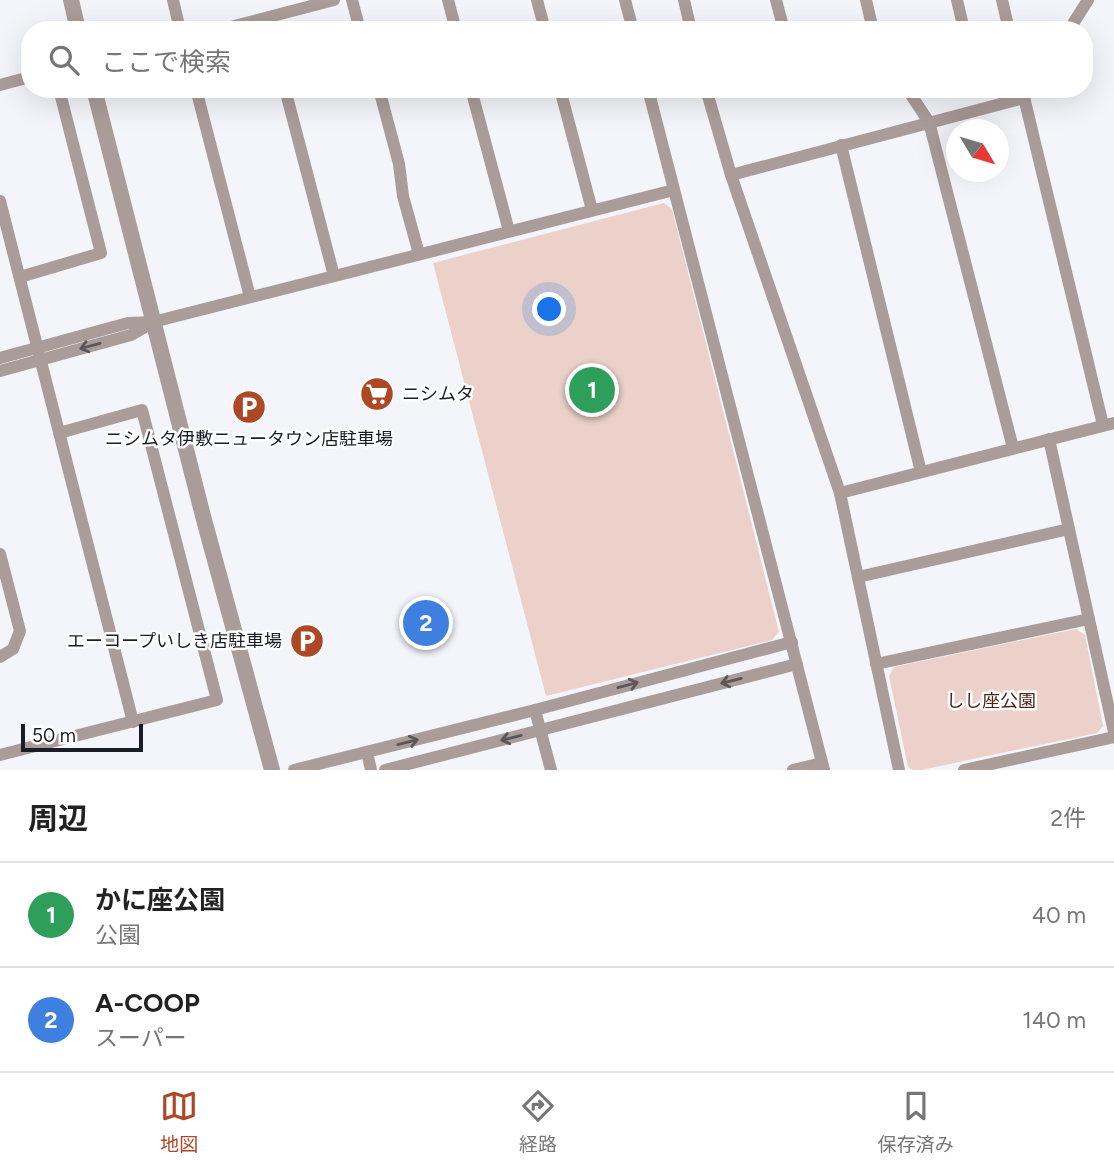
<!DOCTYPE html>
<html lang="ja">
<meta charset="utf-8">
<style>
:root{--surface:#fff;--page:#f2f2f2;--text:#222;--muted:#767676;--line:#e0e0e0;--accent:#ae4724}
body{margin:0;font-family:Figtree,"Noto Sans JP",sans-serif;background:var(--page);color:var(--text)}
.compass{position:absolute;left:946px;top:119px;width:63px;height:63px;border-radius:50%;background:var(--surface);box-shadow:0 7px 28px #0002;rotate:128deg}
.scale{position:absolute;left:21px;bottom:18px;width:122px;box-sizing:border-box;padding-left:7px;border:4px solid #191d26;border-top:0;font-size:19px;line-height:24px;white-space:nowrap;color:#191d26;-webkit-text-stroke:5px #fff;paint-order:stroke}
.you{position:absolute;left:550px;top:310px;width:24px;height:24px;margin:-18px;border:5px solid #fff;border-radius:50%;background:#1a73e8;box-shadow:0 0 0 10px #1a73e833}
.badge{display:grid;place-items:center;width:46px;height:46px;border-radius:50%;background:var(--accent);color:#fff;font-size:23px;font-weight:700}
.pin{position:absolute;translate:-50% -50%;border:4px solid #fff;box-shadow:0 2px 7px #0006}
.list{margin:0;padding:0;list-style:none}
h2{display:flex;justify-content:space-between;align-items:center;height:91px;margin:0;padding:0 28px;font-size:30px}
h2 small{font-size:23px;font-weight:400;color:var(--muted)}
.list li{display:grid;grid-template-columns:46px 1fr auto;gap:21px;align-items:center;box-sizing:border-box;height:105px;padding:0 28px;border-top:2px solid var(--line)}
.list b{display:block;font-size:26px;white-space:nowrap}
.list p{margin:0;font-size:23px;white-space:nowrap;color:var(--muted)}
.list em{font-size:23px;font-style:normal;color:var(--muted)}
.icon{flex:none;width:38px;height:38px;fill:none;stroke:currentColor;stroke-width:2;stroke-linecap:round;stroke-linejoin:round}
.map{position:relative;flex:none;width:1114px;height:770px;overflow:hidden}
.search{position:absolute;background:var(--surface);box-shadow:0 7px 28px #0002;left:21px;right:21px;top:21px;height:77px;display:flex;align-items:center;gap:18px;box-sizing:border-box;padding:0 24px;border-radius:28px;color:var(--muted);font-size:26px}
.sheet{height:301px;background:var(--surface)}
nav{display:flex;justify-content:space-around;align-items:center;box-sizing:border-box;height:98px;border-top:2px solid var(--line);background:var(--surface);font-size:19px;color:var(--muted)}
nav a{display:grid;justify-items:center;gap:4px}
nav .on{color:var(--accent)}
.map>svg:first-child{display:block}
.green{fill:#ebd1c9}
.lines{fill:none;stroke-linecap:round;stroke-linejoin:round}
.minor{stroke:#aa9c98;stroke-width:12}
.tertiary{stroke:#aa9c98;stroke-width:16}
.oneway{stroke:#5a5659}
.labels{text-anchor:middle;stroke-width:5;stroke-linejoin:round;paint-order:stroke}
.poi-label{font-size:18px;fill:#191d26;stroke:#fff;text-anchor:start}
.park-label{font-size:18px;fill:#502416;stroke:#fff}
</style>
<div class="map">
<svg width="1114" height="770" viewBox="0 0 1114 770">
<rect width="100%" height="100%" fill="#f3f5fa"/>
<g class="green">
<path d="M664,203L672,209L779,632L772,640L546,696L433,263Z"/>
<path d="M1076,629L1085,635L1103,726L1097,733L921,770H913L908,767L889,676L894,667Z"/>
</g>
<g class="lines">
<g class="minor">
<path d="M173,0L180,30"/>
<path d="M352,0L360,30"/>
<path d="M448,0L456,30"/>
<path d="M537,0L545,30"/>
<path d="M625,0L633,30"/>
<path d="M684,0L691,30"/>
<path d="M776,0L784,30"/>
<path d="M866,0L873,30"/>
<path d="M957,0L964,30"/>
<path d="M1002,0L1009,30"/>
<path d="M219,30L334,0"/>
<path d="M1069,30L1088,0"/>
<path d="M0,85L30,77"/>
<path d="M196,89L250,297"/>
<path d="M285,89L334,276"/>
<path d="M379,89L399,164L403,196L419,254"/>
<path d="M471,89L509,231"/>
<path d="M560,89L592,210"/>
<path d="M648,89L824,770"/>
<path d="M706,89L731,175L840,493L899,770"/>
<path d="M907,89L929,122L1013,448"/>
<path d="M1022,89L1103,425"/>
<path d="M841,145L921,472"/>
<path d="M731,175L1024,98L1028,92"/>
<path d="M0,201L133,722"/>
<path d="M20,277L101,253L59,89"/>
<path d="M0,358L128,323L153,322L674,190"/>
<path d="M0,371L131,335L150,324"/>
<path d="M1049,439L1114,732"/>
<path d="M840,493L1114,423"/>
<path d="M0,554L20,631L13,649L0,657"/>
<path d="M858,577L1069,529"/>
<path d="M876,664L1089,619"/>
<path d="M535,710L551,770"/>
<path d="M367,752L371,770"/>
<path d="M0,755L217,700L142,410L59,433"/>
<path d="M294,770L535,710L792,642"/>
<path d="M385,770L797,664"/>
<path d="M793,770L822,763"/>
<path d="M964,770L1114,737"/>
</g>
<g class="tertiary">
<path d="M71,0L78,30"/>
<path d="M94,89L203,516L272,770"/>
</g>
</g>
<defs><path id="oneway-shaft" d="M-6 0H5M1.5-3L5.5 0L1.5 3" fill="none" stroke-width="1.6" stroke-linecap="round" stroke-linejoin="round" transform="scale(1.75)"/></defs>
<g class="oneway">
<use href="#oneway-shaft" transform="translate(90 346) rotate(165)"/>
<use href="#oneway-shaft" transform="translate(731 681) rotate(166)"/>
<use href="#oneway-shaft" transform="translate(628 685) rotate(-15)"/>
<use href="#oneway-shaft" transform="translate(511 738) rotate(166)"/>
<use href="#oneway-shaft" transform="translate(408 742) rotate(-14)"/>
</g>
<defs>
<g id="supermarket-disc" transform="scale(1.75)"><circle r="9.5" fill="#ae4724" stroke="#fff"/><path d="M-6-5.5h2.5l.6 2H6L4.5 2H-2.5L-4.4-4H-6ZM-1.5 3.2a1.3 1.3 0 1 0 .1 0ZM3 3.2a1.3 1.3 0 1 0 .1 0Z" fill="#fff"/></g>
<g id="parking-disc" transform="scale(1.75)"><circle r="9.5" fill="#ae4724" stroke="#fff"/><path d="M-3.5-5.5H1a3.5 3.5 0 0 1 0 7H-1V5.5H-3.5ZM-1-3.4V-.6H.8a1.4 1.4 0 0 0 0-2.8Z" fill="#fff"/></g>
</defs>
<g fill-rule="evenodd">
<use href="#supermarket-disc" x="377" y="394"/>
<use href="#parking-disc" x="249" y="407"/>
<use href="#parking-disc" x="307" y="641"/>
</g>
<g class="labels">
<g class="poi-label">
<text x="402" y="400">ニシムタ</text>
<text x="249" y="445" text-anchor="middle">ニシムタ伊敷ニュータウン店駐車場</text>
<text x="282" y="647" text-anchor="end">エーコープいしき店駐車場</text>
</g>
<g class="park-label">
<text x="991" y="707">しし座公園</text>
</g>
</g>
</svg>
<svg class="compass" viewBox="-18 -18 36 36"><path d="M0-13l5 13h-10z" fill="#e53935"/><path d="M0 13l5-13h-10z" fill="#767676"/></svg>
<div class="scale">50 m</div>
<div class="you"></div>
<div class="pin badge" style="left:592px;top:390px;background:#2e9e5b">1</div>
<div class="pin badge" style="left:426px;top:623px;background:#3f7fe0">2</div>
<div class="search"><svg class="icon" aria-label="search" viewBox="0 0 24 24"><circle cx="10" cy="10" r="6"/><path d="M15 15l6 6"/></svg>ここで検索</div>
</div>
<section class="sheet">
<h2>周辺<small>2件</small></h2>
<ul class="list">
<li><span class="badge" style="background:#2e9e5b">1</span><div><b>かに座公園</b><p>公園</p></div><em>40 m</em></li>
<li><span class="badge" style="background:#3f7fe0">2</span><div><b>A-COOP</b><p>スーパー</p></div><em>140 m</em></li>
</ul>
</section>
<nav>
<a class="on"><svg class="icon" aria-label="map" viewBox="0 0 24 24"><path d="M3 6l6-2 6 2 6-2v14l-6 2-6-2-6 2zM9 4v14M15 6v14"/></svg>地図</a>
<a><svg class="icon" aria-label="directions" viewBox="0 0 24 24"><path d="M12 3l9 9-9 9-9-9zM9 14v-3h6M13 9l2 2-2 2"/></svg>経路</a>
<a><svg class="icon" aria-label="saved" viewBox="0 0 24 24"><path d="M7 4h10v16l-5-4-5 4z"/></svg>保存済み</a>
</nav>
